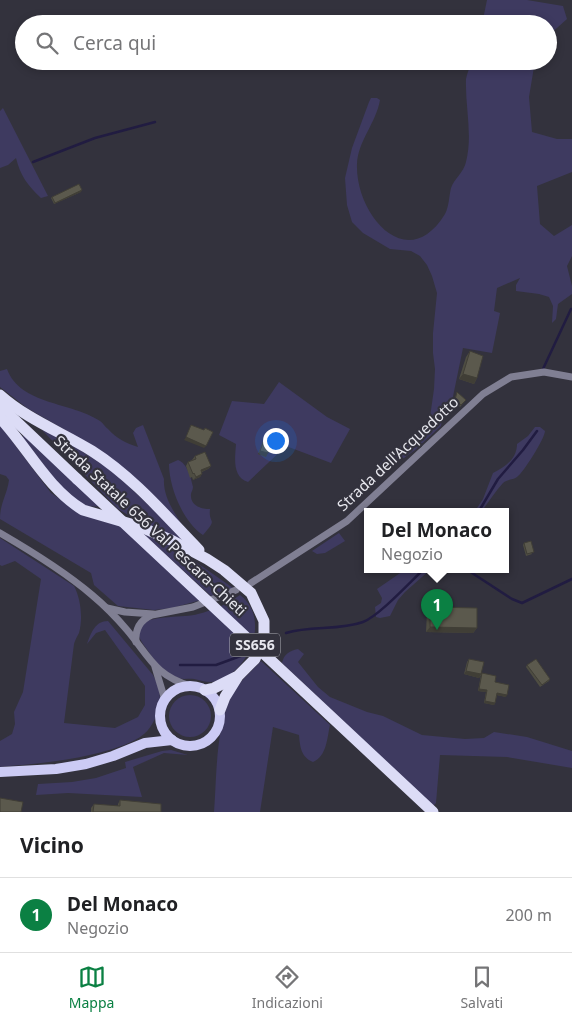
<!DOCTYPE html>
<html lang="it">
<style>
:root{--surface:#fff;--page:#f2f2f2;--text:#202124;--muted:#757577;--line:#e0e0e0;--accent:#0b8043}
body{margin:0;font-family:"Noto Sans",sans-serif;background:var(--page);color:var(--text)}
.you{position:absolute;left:275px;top:440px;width:18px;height:18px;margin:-12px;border:4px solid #fff;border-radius:50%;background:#1a73e8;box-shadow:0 0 0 8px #1a73e833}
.badge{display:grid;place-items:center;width:32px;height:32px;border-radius:50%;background:var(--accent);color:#fff;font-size:16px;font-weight:700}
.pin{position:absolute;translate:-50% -41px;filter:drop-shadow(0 1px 2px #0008)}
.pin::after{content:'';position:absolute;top:26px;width:18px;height:15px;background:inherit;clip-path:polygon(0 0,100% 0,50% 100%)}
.popup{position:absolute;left:364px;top:508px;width:145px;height:65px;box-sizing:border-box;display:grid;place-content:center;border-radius:0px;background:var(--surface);filter:drop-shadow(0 1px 4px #0005);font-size:16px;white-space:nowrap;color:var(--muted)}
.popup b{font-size:19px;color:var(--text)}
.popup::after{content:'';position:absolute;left:50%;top:100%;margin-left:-10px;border:10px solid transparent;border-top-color:var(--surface)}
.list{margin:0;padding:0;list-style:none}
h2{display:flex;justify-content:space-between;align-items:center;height:65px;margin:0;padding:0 20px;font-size:21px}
h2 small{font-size:16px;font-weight:400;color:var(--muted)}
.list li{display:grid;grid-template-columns:32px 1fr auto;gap:15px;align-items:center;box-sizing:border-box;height:75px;padding:0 20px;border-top:1px solid var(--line)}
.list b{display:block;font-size:19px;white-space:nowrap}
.list p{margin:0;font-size:16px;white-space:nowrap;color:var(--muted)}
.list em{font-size:16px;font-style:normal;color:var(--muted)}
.icon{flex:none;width:28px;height:28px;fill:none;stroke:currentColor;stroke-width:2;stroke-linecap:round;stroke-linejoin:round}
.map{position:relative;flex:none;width:572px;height:812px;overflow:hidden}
.search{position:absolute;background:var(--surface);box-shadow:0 2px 8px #0003;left:15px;right:15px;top:15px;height:55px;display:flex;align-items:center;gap:12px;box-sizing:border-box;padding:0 18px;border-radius:28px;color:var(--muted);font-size:19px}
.sheet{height:140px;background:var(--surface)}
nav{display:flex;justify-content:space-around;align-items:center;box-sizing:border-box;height:70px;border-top:1px solid var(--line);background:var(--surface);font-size:14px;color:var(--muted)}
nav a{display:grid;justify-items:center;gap:2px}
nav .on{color:var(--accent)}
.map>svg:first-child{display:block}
.green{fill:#3e3a60}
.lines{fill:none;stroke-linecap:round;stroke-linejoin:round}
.stream{stroke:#211c41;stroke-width:2.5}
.minor{stroke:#807f93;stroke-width:7}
.primary{stroke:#cccbf4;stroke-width:10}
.trunk{stroke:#dcdcf6;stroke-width:11}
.trunk-bridge{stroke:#dcdcf6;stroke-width:11}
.wall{fill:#4e4d42}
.shaded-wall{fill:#403e36}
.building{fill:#5b594d;stroke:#403e36}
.labels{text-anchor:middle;stroke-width:4.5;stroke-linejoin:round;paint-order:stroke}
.shield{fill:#33323d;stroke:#b0b0b8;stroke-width:1}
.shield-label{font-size:14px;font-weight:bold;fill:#e6e6ed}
.street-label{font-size:15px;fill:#e6e6ed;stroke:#33323d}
</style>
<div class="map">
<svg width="572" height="812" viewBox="0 0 572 812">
<rect width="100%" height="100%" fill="#33323d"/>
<g class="green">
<path d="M487,0H527L563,6L567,19L548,36V24H482Z"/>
<path d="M472,61H535L529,97L532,132L557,139H572V172L537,186L540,224L554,236L572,225V256L567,266L572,286V294L558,304L556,319L552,323L553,306L549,297L539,294L516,291V285L520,278L497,288L494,311L500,313L492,353L463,348L450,411L443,415L441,426L415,450L404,458L379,465L394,449L402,446L406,440C416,437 424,435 429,424L434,389L435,369L433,353V333L437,293L432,276L427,265L420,256L411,251L390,249L363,233L352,222L347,205L345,178L352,148L369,102L371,98H377L380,100C376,123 358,141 357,164C355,214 407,276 445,214C449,207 449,196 451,188C454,179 464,172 466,162C473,135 465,107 466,79C467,73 470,67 472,61Z"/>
<path d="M3,108L48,196L41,198C28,186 20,175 16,158L8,165L0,168V111Z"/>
<path d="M7,369C20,405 72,402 100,421C103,423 105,427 108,429C117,439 126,443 138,447L133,433L136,428L143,425L164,479C163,497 174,512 183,526L67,431L27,408L0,387V371Z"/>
<path d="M279,382L327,417L350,429L331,463L286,446L248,482C232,477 235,458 236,444L219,435L232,401L264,404Z"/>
<path d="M0,425L51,493L82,514L115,521L201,600L172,608L154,610L118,606L94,585L91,573L0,519C0,503 7,495 9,480L6,476L0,474Z"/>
<path d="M535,427H540L545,431C545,438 524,472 517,477C513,480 507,479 503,483C495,492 489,501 482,511H475L483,499L493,473C505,467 517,459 517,444L528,436Z"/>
<path d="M42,430L61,438L113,471L190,545L152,529L118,509Z"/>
<path d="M26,435L100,506C93,507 87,507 81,503C57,488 40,461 23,439V436Z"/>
<path d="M178,460C187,463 191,478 193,487C193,490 191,492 191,494C190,506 202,509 210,509C208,525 219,517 203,535C183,522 169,487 169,464Z"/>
<path d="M139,528L183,553L233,588L225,592L211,596L139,530Z"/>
<path d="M339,533L345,541L325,553L317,554L312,551Z"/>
<path d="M0,538L74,586C81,599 83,619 79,633C77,637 75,640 74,644L64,723L115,728L138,717L145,705V686L105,630L96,633L87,644C91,633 95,621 108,621L153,675C161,689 163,705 155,719C152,724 149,730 144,734C138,739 131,742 124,745C84,760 42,763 0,767V741L12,734L15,724L14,712L23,692L41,579L15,561L2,566L0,565Z"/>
<path d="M406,569H431L405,592L398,600L390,616L380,618L376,617L375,607L381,603L382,598L377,589Z"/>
<path d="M240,595C270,617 251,668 220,680C211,684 203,681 194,679C189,678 184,680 179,678C164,674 154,660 146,648C140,640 135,633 143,624C151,615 185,618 198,614C214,610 227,604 240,595Z"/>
<path d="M298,649L304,654L298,662L318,687L330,697L367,712L383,716L422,735L465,739L484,738L494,732L527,737L572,751V768L507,757L440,755L436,803L433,806L282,663C284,654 289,651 298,649Z"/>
<path d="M261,661L330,725C327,738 327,756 313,762C301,757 300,747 299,735L273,727L260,812H214C217,776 215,721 235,690C242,679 252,671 261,661Z"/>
<circle cx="190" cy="716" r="21"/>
<path d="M171,750L188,755L164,753L133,767L142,797L68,793L36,795L38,784L72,782L96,778L126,768L125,762L162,751Z"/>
</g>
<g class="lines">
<g class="stream">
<path d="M33,162L95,138L155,122"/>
<path d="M543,369L571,309"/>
<path d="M479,511L498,479L523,450L537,431"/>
<path d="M466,569L512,599L522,603L572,579"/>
<path d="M286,633C311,625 338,631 363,622C379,616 410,582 424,569"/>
<path d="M268,643L276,639"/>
<path d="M180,665H216L246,654"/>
</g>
<g class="minor">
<path d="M0,533C31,551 64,571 92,595C104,605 116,617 127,630C149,656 155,676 191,686"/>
<path d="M251,583L347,521L483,394L511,377L544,372L572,377"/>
<path d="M107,608L125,612L153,614"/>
<path d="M136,642C135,629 140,620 152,615L193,607L236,590"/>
<path d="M155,667L165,700"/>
</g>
<g class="primary">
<circle cx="190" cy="716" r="30"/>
<path d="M0,772L56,769L86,764L113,756L145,743L172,740"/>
</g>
<g class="trunk">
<path d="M0,395C27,419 61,432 92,451C133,477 166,516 199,550"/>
<path d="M0,406L77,479"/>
<path d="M0,418C28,448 47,488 83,510L141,527L173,541L207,559L224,570L251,593L264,621V636L255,659L238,676L225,697L220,710"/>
<path d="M205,690L214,688L236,677"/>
</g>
<path class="trunk-bridge" d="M77,479L433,812"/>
</g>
<g class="wall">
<path d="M81,192L54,204L51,198L52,197Z"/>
<path d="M470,351L477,378L474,384L459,379L466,357Z"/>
<path d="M457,392L466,400L460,407L454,401Z"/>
<path d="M266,435V457L258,454L264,438Z"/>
<path d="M195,456L211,466L208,469L202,472V474L200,477L193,480L192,477L190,478L186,466L188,462L192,460Z"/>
<path d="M524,543L532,554L526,556L523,545Z"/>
<path d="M430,607L477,628L473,633L426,632L427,612Z"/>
<path d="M469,659L481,674L495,682L506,697L497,695L495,703L494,705L484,703L486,692L478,691L481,675L479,678L464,674L467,662Z"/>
<path d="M527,665L550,679L549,681L540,687L526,667Z"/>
<path d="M120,800L161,812H91V808L94,804L118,806V804Z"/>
</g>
<g class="shaded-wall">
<path d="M82,190L81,192L54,204L55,203Z"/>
<path d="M463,374L477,378L474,384L459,379Z"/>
<path d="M186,437L206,446L204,448L184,440Z"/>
<path d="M260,451L268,453L266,457L258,454Z"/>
<path d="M211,466L208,469L198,473L201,470Z"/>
<path d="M202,474L200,477L193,480L196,477Z"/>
<path d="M430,627L477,628L473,633L426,632Z"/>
<path d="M466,671L481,674L479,678L464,674Z"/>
<path d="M479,689L487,690L486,692L478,691Z"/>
<path d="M497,693L507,695L506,697L496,695Z"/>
<path d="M485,701L495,703L494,705L484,703Z"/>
</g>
<g class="building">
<path d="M79,184L82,190L55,203L52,197Z"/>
<path d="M470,351L483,356L477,378L463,374Z"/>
<path d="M457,392L466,400L461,405L455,400Z"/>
<path d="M191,425L204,430L205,428L213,432L206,446L186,437Z"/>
<path d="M266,435L274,437L268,453L260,451Z"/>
<path d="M205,452L211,466L201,470L202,474L196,477L194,473L193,474L188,462L196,459L195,456Z"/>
<path d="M531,541L534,552L527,554L524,543Z"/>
<path d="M430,607L477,608V628L430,627Z"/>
<path d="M469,659L484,662L481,674L466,671Z"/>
<path d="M536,659L550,679L542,685L527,665Z"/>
<path d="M482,673L496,676L495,682L509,685L507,695L497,693L495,703L485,701L487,690L479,689Z"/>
<path d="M0,798L23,802L21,812H0Z"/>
<path d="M120,800L161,804V812H93L94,804L120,806Z"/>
</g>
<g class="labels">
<rect class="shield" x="230" y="633.5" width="50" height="23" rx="4"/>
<g class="shield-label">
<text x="255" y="650">SS656</text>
</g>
<g class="street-label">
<text transform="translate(398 454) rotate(-43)" y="5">Strada dell'Acquedotto</text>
<text transform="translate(150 526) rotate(43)" y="5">Strada Statale 656 Val Pescara-Chieti</text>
</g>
</g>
</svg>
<div class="you"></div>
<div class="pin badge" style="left:437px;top:630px">1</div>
<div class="popup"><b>Del Monaco</b>Negozio</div>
<div class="search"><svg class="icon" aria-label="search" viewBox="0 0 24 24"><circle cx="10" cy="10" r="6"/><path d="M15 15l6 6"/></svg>Cerca qui</div>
</div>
<section class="sheet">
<h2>Vicino<small></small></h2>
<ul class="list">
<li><span class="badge">1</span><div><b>Del Monaco</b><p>Negozio</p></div><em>200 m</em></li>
</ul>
</section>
<nav>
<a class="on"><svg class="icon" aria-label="map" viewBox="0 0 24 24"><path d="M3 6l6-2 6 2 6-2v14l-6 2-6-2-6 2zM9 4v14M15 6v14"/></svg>Mappa</a>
<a><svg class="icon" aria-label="directions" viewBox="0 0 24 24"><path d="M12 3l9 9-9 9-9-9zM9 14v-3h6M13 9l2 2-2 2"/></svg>Indicazioni</a>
<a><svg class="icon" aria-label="saved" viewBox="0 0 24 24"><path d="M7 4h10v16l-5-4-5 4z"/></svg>Salvati</a>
</nav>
